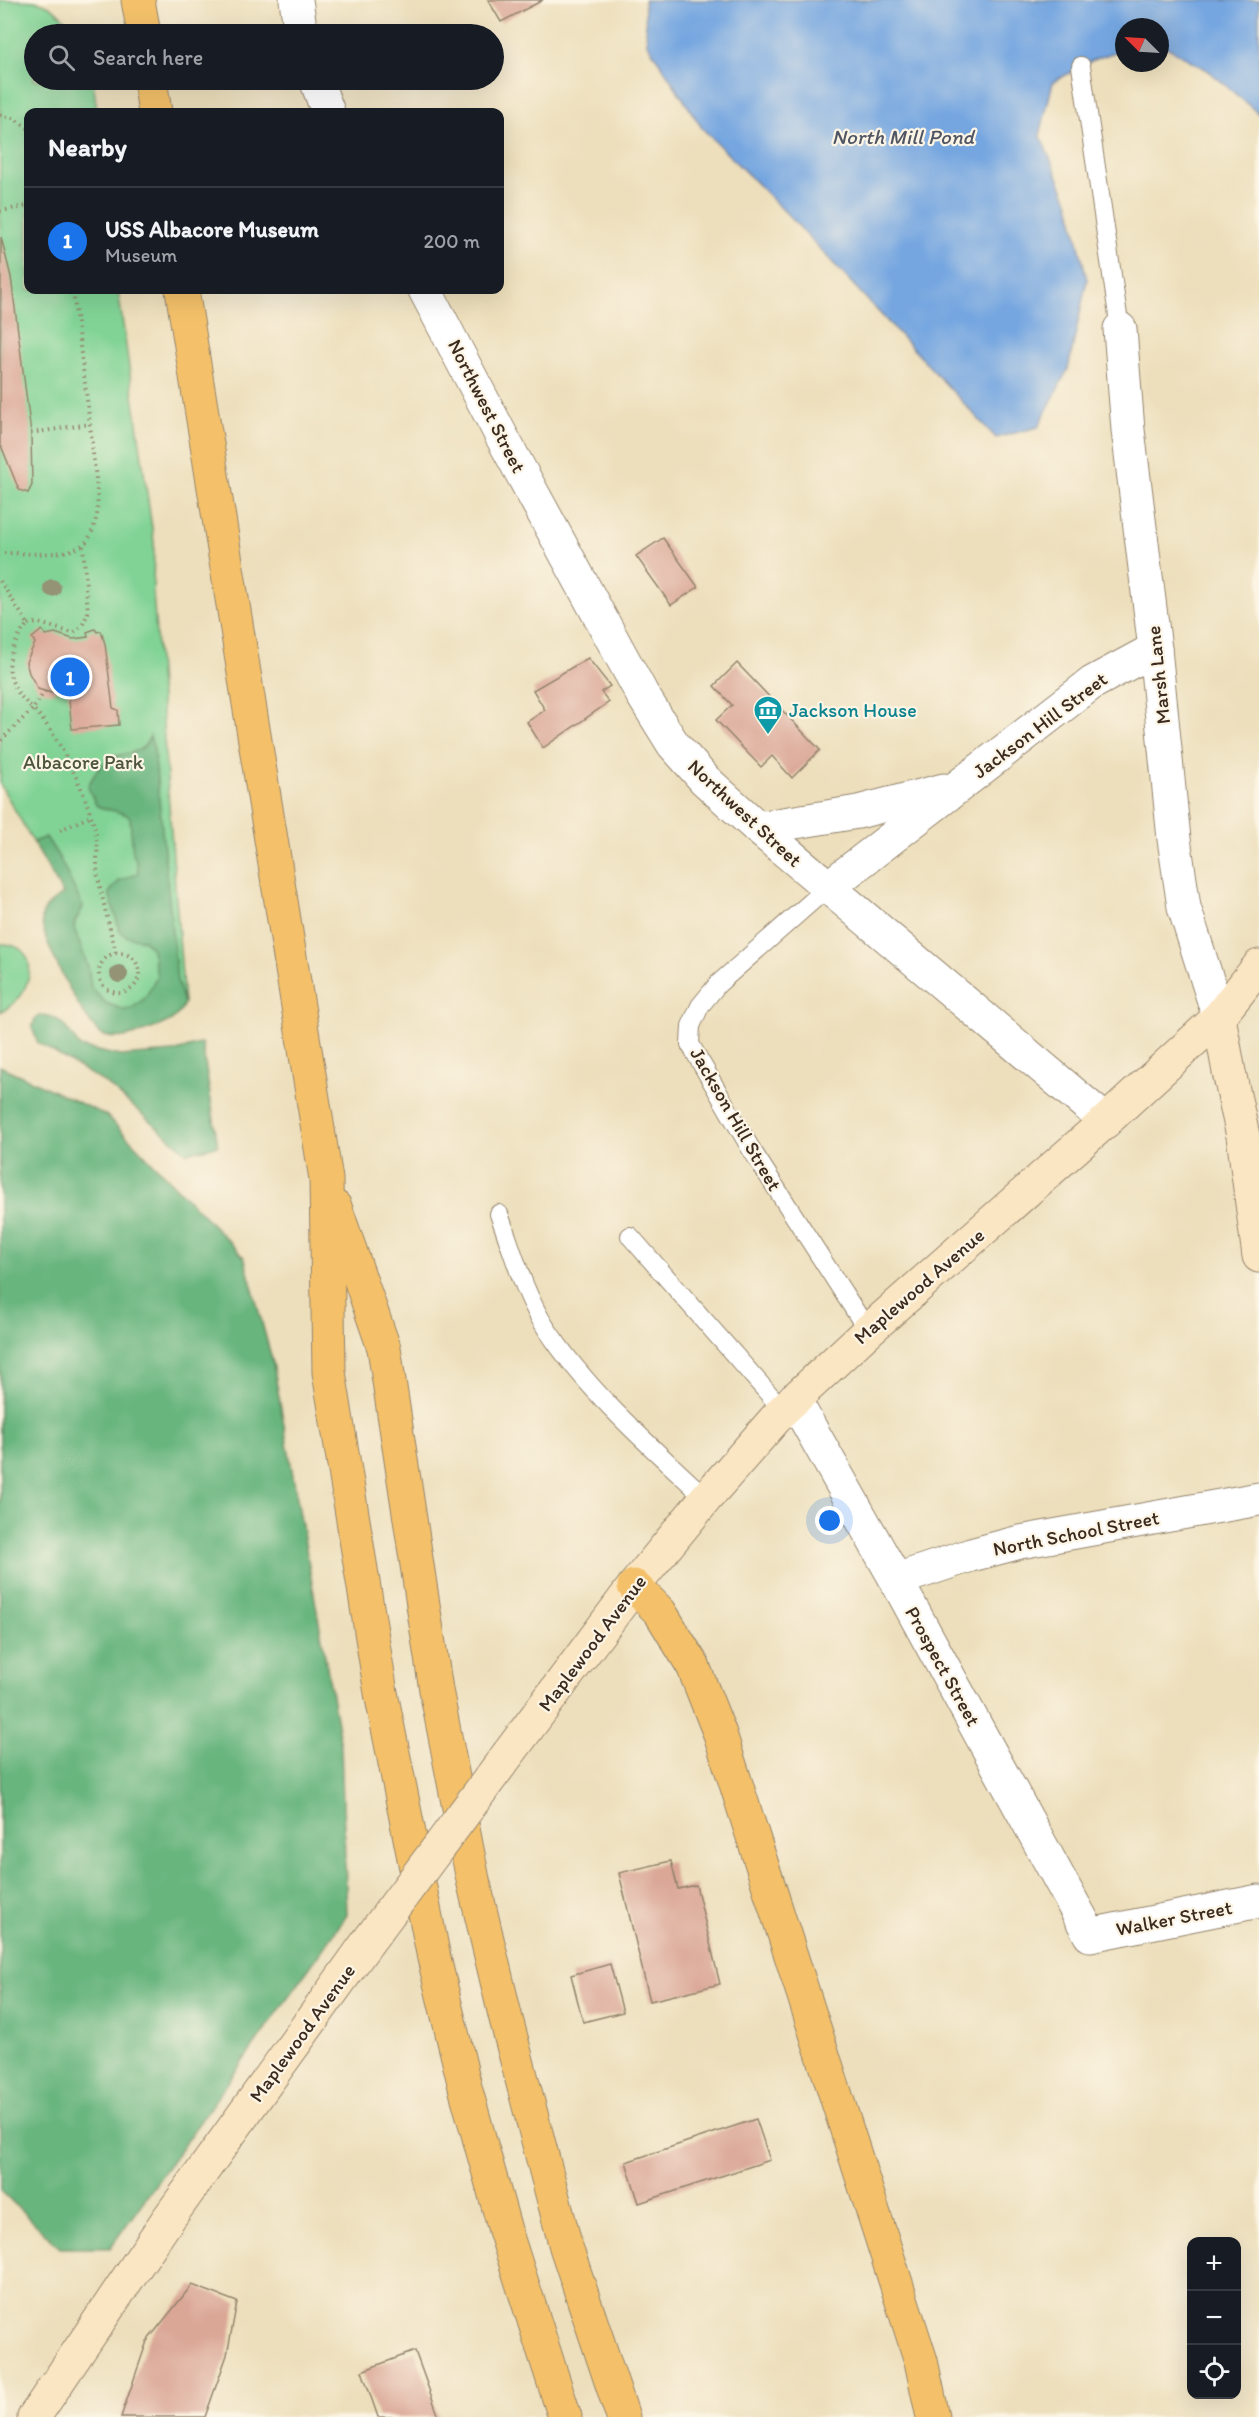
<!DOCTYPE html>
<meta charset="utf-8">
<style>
:root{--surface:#171b24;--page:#242831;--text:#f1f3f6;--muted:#9ea1a6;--line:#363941;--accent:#1a73e8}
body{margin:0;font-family:Itim,sans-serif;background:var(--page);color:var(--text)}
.controls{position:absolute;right:18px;bottom:18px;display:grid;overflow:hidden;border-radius:12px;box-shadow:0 6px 24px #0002}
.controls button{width:54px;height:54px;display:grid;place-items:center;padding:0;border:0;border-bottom:2px solid var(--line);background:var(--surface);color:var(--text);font:30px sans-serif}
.compass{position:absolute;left:1115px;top:18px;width:54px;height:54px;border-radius:50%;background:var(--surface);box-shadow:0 6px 24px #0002;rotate:294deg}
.you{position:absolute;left:830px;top:1521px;width:21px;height:21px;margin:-15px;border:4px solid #fff;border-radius:50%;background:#1a73e8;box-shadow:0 0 0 9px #1a73e833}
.badge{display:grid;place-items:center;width:39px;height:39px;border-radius:50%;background:var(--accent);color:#fff;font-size:20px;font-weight:700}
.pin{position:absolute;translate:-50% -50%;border:3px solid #fff;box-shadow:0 2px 6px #0006}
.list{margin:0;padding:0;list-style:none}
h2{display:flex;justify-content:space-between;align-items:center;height:78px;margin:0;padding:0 24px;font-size:26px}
h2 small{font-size:20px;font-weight:400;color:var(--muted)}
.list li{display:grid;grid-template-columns:39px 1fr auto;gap:18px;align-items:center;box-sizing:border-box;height:108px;padding:0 24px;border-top:2px solid var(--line)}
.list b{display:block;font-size:22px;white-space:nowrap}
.list p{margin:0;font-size:20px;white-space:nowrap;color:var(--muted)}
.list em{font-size:20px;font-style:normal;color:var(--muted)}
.icon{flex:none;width:33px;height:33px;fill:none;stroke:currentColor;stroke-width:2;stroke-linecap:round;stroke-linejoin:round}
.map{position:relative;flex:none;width:1259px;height:2417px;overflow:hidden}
.search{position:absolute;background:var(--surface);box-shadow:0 6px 24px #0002;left:24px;top:24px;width:480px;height:66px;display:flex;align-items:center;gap:15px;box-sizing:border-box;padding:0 21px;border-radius:33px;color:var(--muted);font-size:22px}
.panel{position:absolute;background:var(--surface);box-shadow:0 6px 24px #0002;left:24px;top:108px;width:480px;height:186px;border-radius:12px}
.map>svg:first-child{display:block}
.green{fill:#81d395;stroke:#5e7e5a;stroke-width:1.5}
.forest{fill:#68b57e;stroke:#52704e;stroke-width:1.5}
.water{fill:#75a6e0;stroke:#58687f;stroke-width:1.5}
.building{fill:#daa695}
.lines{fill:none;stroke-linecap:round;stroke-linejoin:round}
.lane-casing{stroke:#94846d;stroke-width:20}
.street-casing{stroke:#94846d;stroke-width:35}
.secondary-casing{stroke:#94846d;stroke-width:35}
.primary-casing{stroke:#94846d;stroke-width:35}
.path{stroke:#94846d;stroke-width:4;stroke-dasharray:1.5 4.5;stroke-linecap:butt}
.lane{stroke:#fff;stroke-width:18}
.street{stroke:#fff;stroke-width:33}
.secondary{stroke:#fbe6c3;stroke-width:33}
.primary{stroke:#f4c16a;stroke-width:33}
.secondary-bridge-casing{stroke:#94846d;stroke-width:35;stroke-linecap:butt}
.secondary-bridge{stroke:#fbe6c3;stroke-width:33}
.tree{fill:#949376}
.labels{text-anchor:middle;stroke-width:4.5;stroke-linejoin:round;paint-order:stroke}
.street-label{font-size:20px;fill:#3b2a1e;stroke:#fcf5e5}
.culture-label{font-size:20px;fill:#0d838f;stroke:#fcf5e5;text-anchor:start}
.park-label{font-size:20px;fill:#4c543c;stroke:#fcf5e5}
.water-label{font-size:21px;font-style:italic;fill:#4f5562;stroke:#fcf5e5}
</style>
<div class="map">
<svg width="1259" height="2417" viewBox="0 0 1259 2417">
<rect width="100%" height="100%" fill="#fcf5e5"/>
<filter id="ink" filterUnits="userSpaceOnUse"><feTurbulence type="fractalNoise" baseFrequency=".0167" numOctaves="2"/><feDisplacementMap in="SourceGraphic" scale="12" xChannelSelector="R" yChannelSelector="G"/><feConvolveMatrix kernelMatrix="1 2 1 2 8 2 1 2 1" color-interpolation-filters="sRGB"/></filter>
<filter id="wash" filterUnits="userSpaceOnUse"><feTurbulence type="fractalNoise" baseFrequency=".008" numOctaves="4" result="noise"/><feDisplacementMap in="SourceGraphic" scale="24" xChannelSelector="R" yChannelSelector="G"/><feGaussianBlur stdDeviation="1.35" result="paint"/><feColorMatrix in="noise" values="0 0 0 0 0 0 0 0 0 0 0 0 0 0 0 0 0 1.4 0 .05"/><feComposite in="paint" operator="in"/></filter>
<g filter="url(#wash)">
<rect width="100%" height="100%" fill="#eddfbc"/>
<g class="green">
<path d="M0,0C48,0 48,0 78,34H34V80H93L97,112H28V290H118L154,542L153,593L184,1003L100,1034L63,894L0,784Z"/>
<path d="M0,944C46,943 32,999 0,1012Z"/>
</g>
<g class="forest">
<path d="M150,736L154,750L177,980L184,1003C179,1018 169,1022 154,1028C139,1033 116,1043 101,1034C85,1025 41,938 42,921C42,906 52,902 63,894L33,842L46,837L60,859L83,907L75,922L74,928L88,967L91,988L106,1003L124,1010L132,1008L145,998L157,976L152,949L144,940L128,937L120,932L109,893L119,881L138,873L137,862L133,854L130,817C119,809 107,812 96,805L88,787C93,775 102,762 114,757C129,751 143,755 150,736Z"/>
<path d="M40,1015C61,1014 68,1032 80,1047L120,1056L173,1052L202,1043L218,1146L187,1153L107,1084L38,1043L32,1028L35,1019Z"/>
<path d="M0,1066L106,1115L244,1257L273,1363L341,1746L347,1915L110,2248H60L0,2190Z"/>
</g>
<path class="water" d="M644,0H1259V114L1209,71L1165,46H1160V27H1124V49L1095,59L1053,82L1040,135L1069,203L1087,280L1068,369L1038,427L996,438L794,221L702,128L647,43Z"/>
<g id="blocks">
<g class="building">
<path d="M488,0H543L501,22Z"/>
<path d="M1,237L11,277L31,433L32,485L28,493L19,490L0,443Z"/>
<path d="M663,538L698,587L671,605L636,556Z"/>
<path d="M95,629L97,632L101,631L105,644L113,708L118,710L119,725L72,729L67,682L51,693L38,689L29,673L26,662L35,643L32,638L42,630L46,635L55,633L73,639L88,637L87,632Z"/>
<path d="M588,658L610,686L601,692L609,702L543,748L527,722L545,710L533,690Z"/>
<path d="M737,663L820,750L792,778L772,756L761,767L716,720L732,705L714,686Z"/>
<path d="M671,1861L678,1889L696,1885L720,1984L650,2001L619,1873Z"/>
<path d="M610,1964L623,2012L583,2022L571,1975Z"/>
<path d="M756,2119L770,2160L639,2203L626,2162Z"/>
<path d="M192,2285L237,2302L227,2355L205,2417H121L147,2341Z"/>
<path d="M415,2351L439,2417H378L362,2371Z"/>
</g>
</g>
</g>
<g filter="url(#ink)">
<use href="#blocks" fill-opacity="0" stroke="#94846d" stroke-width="1.5"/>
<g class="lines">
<g class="lane-casing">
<g id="lane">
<path d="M1081,66L1120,329"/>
<path d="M827,888L718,984L700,1006L691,1026L690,1044L751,1149L868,1331"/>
<path d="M499,1214C513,1252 524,1294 546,1328C589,1393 649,1445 706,1498"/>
<path d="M630,1236L783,1410"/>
</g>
</g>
<g class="street-casing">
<g id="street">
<path d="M296,0L301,34"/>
<path d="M316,80L328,112"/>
<path d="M425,290L502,437L642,694L673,744L705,780L758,828L1106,1121"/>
<path d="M1120,329L1128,430L1155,649L1174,839L1184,907L1219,1017"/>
<path d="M758,828L858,812L944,790"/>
<path d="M827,888L1092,683L1155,649"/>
<path d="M794,1399L896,1580L1090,1935L1259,1901"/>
<path d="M896,1580L971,1555L1020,1542L1259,1499"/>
</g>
</g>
<g class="secondary-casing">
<g id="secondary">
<path d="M1219,1017L1229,1072L1243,1136L1259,1256"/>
<path d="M509,1753L634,1586L706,1498L783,1410L868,1331L1106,1121L1219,1017L1259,966"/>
<path d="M34,2417L166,2222L367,1943"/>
</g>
</g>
<g class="primary-casing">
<g id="primary">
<path d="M138,0L144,34"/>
<path d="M150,80L155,112"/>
<path d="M182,290L326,1179L329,1372L381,1693L434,1958L466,2091L505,2230L565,2417"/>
<path d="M335,1207L384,1348L436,1690L473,1880L505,2015L566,2247L623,2417"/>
<path d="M634,1586L660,1612L693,1666L720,1734L921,2361L933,2417"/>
</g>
</g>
<g class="path">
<path d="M0,115L13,118L28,128"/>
<path d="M0,211L28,206"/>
<path d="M31,433L90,424"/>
<path d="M4,553C25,553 69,558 85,543C92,536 95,524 97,514C99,494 95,473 93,454C88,399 79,344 73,290"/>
<path d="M0,581L28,624C22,630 19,637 15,644C2,670 13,691 33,709L0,741"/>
<path d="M28,624L39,623L73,633L82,626L88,613L83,545"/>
<path d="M45,691L33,709C59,733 92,805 97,840C98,852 96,865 98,877C103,903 110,928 116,954"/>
<path d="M60,830L91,816"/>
<circle cx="119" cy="973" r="20"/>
</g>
<use href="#lane" class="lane"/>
<use href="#street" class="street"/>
<use href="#secondary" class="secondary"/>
<use href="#primary" class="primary"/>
<g class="secondary-bridge-casing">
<path id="secondary-bridge" d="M367,1943L509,1753"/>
</g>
<use href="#secondary-bridge" class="secondary-bridge"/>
</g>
<g class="tree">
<circle cx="52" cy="588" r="9"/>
<circle cx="119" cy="974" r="9"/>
</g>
</g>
<defs>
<g id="museum-pin" transform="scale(1.5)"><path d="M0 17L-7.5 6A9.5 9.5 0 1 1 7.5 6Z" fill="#0f9aa8" stroke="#fcf5e5"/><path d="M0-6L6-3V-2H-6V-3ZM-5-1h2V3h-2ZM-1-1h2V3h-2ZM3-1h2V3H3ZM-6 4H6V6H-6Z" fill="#fff"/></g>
</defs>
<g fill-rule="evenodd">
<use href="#museum-pin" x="768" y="710"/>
</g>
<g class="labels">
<g class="street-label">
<text transform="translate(487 406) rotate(63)" y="7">Northwest Street</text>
<text transform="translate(1158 675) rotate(-96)" y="7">Marsh Lane</text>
<text transform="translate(1040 725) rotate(-37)" y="7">Jackson Hill Street</text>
<text transform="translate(745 813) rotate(43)" y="7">Northwest Street</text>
<text transform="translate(736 1119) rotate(60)" y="7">Jackson Hill Street</text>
<text transform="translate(919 1286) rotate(-41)" y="7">Maplewood Avenue</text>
<text transform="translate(1076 1533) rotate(-11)" y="7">North School Street</text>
<text transform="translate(592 1643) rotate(-53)" y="7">Maplewood Avenue</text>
<text transform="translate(943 1666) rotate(61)" y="7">Prospect Street</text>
<text transform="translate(1174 1918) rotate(-11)" y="7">Walker Street</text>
<text transform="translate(302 2033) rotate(-54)" y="7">Maplewood Avenue</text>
</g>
<g class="culture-label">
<text x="789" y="717">Jackson House</text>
</g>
<g class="park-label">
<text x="83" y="769">Albacore Park</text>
</g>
<g class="water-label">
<text x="903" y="144">North Mill Pond</text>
</g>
</g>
</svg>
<div class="controls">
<button>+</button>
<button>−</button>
<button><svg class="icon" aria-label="locate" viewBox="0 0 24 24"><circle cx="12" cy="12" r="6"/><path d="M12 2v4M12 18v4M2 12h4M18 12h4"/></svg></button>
</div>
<svg class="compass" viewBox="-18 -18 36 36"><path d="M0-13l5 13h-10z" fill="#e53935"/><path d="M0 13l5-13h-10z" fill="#9ea1a6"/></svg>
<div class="you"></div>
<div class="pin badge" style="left:70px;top:677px">1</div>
<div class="search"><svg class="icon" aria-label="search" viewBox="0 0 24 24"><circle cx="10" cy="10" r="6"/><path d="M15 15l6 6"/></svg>Search here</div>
<section class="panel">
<h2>Nearby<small></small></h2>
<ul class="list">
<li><span class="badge">1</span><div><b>USS Albacore Museum</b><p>Museum</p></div><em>200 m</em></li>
</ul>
</section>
</div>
